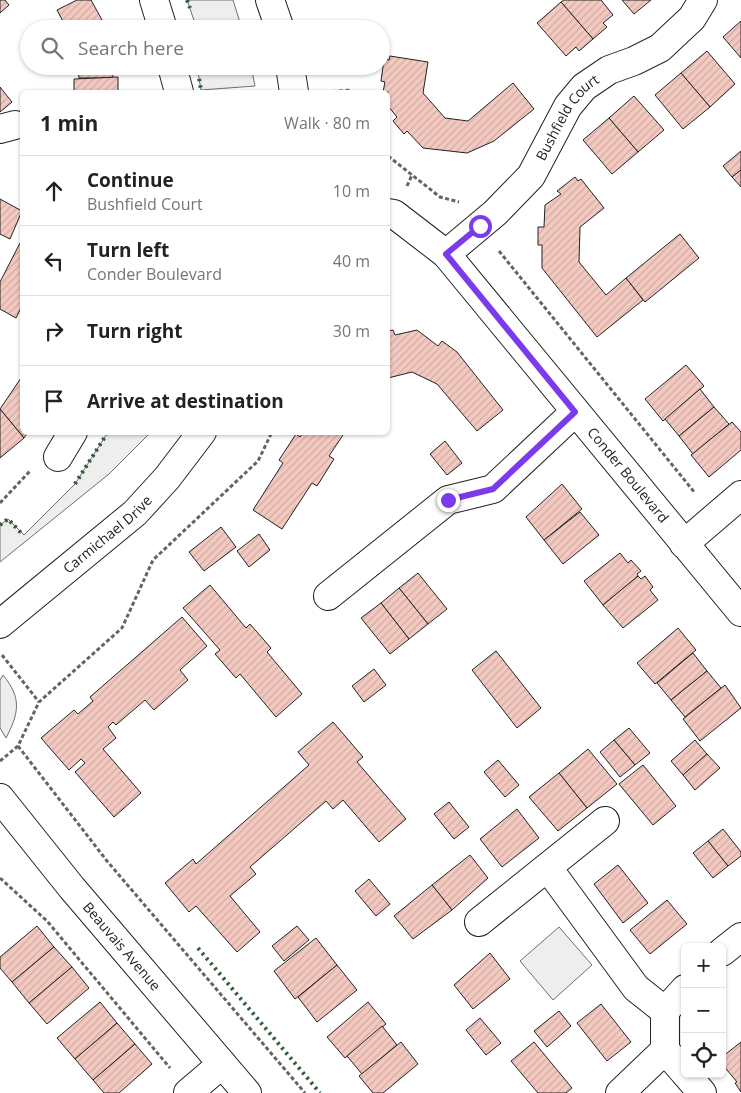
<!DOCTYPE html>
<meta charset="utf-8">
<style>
:root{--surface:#fff;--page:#f6f6f6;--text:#222;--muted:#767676;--line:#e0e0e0}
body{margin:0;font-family:"Open Sans",sans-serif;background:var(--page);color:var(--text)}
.controls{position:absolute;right:15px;bottom:15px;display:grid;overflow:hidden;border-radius:8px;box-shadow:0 1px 4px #0004}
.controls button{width:45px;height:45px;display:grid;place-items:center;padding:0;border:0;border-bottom:1px solid var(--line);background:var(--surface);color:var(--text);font:25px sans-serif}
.stop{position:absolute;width:15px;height:15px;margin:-11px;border:4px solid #7c3aed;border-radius:50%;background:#fff}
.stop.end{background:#7c3aed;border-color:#fff;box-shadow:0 1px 5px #0008}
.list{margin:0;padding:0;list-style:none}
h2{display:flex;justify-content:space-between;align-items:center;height:65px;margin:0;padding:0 20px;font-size:21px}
h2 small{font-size:16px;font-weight:400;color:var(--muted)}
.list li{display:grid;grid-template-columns:32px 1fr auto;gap:15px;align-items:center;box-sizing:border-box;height:70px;padding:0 20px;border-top:1px solid var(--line)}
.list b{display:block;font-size:19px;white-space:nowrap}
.list p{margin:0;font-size:16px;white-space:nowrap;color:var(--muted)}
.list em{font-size:16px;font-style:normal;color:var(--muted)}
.icon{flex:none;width:28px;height:28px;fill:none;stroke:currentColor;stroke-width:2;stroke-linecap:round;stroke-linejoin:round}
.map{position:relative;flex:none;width:741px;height:1093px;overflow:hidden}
.search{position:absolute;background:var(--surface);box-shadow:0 1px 4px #0004;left:20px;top:20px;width:370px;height:55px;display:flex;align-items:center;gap:12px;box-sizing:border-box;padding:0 18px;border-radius:28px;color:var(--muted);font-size:19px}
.panel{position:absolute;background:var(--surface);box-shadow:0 1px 4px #0004;left:20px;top:90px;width:370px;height:345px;border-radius:8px}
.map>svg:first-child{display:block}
.green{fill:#eee;stroke:#6f6f6f}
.building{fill:url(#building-hatch);stroke:#222}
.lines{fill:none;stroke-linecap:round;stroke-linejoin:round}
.minor-casing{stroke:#222;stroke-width:30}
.primary-casing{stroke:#222;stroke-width:30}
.path{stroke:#646464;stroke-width:3;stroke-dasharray:4 2.5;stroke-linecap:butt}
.minor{stroke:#fff;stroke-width:28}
.primary{stroke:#fff;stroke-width:28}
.hedge{stroke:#2f5e38;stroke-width:4;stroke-dasharray:2.5 4;stroke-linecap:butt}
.route{stroke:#7c3aed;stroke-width:6}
.labels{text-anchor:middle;stroke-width:4;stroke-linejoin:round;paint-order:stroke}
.street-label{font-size:14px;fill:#222;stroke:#fff}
</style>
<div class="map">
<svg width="741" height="1093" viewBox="0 0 741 1093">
<defs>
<pattern id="building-hatch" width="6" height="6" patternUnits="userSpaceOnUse" patternTransform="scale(1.25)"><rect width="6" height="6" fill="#f3c9c0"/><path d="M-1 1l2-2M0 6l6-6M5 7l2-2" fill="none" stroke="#d0aca5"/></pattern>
</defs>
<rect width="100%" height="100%" fill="#fff"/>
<g class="green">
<path d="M187,0H233L242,29H197Z"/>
<path d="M197,66H251L255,86L201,90Z"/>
<path d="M108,432L150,433L109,474L0,562V525L8,519L24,535L75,484Z"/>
<path d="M3,675C22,698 19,713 6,738L0,728V680Z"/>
<path d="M559,927L592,965L553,1000L520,961Z"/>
</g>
<g class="building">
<path d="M0,0H5L9,5L0,13Z"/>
<path d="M77,0H91L107,29H67L57,10Z"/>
<path d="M564,0H601L613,15L603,23L607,27L593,39L561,2Z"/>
<path d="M622,0H651L634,14Z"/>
<path d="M561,2L593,39L579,51L576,47L566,56L537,23Z"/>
<path d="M741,21V58L723,37Z"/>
<path d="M707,51L735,84L710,107L681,73Z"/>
<path d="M390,56L428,62L423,93L445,118L468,121L513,83L534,109L494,141L467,153L423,148L407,131L404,134L393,121L397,117L388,106V92H383L385,82L381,81L384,59L389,60Z"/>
<path d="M78,66H112L113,78H79Z"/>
<path d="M681,73L710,107L683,129L655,95Z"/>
<path d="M118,77V92H74V79Z"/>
<path d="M0,87L12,102L0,112Z"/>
<path d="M634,96L664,130L638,152L609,118Z"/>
<path d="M609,118L638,152L612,174L583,140Z"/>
<path d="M741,151V170L732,177L723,166Z"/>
<path d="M741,170V187L732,177Z"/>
<path d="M575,177L578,181L581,179L604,208L580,227L579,262L606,295L626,278L643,300L597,337L542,268V245H538V227H544L545,205L561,194L557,191Z"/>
<path d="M0,199L22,211L10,239L0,234Z"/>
<path d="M680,234L699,258L645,302L626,278Z"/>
<path d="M20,243L22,245V306L16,318L0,309V282Z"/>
<path d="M393,330L395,335L417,330L438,346L442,341L457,352L503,410L477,431L437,384L412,372L388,378V331Z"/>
<path d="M686,365L704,386L663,421L645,399Z"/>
<path d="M21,378L22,432H28L24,438L0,409Z"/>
<path d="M700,389L714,407L679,436L665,419Z"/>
<path d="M714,407L729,424L693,454L679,436Z"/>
<path d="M0,409L24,438L0,458Z"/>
<path d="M732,422L741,432V450L709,477L691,455Z"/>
<path d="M303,432H345L329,456L334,459L317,486L312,483L282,529L253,510L283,463L279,460L296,434L300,437Z"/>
<path d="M445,441L462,463L447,475L430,454Z"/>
<path d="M562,484L582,509L544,540L526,517Z"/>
<path d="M580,512L599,535L563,564L544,540Z"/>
<path d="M221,527L236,547L204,571L189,552Z"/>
<path d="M259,534L270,550L249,567L237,551Z"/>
<path d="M620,553L628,563L631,560L641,571L637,574L638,576L603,605L584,581Z"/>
<path d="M418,573L447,609L428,624L399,588Z"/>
<path d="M638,576L641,579L645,576L653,587L650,590L658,600L623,628L603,605Z"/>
<path d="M210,585L246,628L250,624L271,648L267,652L302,694L276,717L240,674L236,678L215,654L220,650L183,608Z"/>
<path d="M399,588L428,624L409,639L381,603Z"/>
<path d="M381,603L409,639L390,654L361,618Z"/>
<path d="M182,617L207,646L180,670L188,680L154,710L145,700L116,725L113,722L108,727L116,738L103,749L141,793L114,817L75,772L85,763L81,759L69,770L41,738L74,710L78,714L93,701L90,697Z"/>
<path d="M678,628L696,650L655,684L637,663Z"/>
<path d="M496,651L541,708L517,728L472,670Z"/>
<path d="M693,653L707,671L671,700L657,683Z"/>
<path d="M374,669L386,685L364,702L352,686Z"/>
<path d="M707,671L721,688L685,717L671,700Z"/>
<path d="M725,685L741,708L700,741L683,719Z"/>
<path d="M333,722L363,757L357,762L406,819L379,842L343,800L333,809L326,801L250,867L256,874L230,896L260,932L237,952L196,906L189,912L165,883L193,859L196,864L309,765L298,752Z"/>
<path d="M629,728L650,753L635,765L614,740Z"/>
<path d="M614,740L635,765L620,777L600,752Z"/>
<path d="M695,740L707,754L683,775L671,761Z"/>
<path d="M588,749L617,784L587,808L559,773Z"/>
<path d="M707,754L720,768L695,790L683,775Z"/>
<path d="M498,760L519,785L505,797L484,772Z"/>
<path d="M643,765L676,806L653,825L619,784Z"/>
<path d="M559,773L587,808L558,831L529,797Z"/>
<path d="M449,802L469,827L454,839L434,814Z"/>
<path d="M517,809L539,838L502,867L480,839Z"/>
<path d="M723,829L741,852V856L728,866L708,841Z"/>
<path d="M708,841L728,866L713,878L693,853Z"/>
<path d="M470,855L488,878L452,910L432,885Z"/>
<path d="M618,865L648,903L623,923L594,884Z"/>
<path d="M369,879L390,904L376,916L355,891Z"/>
<path d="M432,885L452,910L413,939L394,916Z"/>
<path d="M667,900L687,924L650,954L630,930Z"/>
<path d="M37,926L54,947L12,982L0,968V957Z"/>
<path d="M297,926L309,940L284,961L272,946Z"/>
<path d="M316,938L337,965L295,999L274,971Z"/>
<path d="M54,947L72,967L29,1003L12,982Z"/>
<path d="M490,953L510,979L473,1009L454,985Z"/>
<path d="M337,965L357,990L317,1022L298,997Z"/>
<path d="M72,967L89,988L47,1024L29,1003Z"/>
<path d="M100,1002L117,1023L75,1059L57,1038Z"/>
<path d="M368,1002L386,1024L345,1058L327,1037Z"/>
<path d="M601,1004L631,1042L607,1061L577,1023Z"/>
<path d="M559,1011L571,1026L547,1047L534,1031Z"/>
<path d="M480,1018L501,1043L486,1055L466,1030Z"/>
<path d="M117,1023L135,1044L93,1080L75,1059Z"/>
<path d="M382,1026L397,1045L362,1074L347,1056Z"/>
<path d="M401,1042L418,1064L383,1093H373L359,1076Z"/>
<path d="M534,1042L572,1088L566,1093H538L511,1061Z"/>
<path d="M741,1042V1092L735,1083L737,1082L722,1064V1057Z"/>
<path d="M135,1044L152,1064L119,1093H104L93,1080Z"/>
</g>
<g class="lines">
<g class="minor-casing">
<g id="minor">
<path d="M154,0L163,29"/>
<path d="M172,66L179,92"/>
<path d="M0,129L15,125"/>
<path id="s1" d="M388,213L394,214L446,254L741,612"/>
<path id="s2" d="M446,254L495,213L531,176L568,106L584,87L609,70L634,61L660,48L692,18L703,0"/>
<path d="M58,457L73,432"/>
<path d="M684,544L741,495"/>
<path d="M328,596L448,500L493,489L575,412"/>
<path id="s3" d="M0,798L72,888L247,1093"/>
<path d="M548,868L636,988L665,1011"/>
<path d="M479,922L605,821"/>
<path d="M722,952L741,937"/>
<path d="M665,1050L685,1073"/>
<path d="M686,1074L702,1093"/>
<path d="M188,1093L222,1064"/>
<path d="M620,1093L665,1050V1011L685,989"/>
</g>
</g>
<g class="primary-casing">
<g id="primary">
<path d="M270,0L280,29"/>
<path d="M290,66L294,92"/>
<path id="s4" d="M0,624L135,513L167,478L202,432"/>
</g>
</g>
<g class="path">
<path d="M326,92L351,90V92"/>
<path d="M388,156L440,197L459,202"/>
<path d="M407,186L412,175"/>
<path d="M499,251L695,493"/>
<path d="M0,503L30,471"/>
<path d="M2,655L39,702"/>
<path d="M18,746L107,861L305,1093"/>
<path d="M0,761L18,746L39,702L122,628L153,560L258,461L272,432"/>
<path d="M0,878L47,921L170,1068"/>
</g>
<use href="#minor" class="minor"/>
<use href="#primary" class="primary"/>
<g class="hedge">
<path d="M187,0L190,8"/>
<path d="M197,66L201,90"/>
<path d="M75,484L108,432"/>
<path d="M0,525L8,519L23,535"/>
<path d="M198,948L320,1093"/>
</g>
</g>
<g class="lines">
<path class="route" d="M448,500L493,489L575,412L446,254L480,226"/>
</g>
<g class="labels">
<g class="street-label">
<text dy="5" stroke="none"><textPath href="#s2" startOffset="185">Bushfield Court</textPath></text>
<text dy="5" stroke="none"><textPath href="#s1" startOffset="358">Conder Boulevard</textPath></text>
<text dy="5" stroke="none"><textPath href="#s4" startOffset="140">Carmichael Drive</textPath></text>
<text dy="5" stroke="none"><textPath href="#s3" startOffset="192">Beauvais Avenue</textPath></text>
</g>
</g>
</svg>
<div class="controls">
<button>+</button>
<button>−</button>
<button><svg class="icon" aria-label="locate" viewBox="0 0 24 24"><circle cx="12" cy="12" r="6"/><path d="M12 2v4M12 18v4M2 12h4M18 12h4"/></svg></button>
</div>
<div class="stop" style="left:480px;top:226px"></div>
<div class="stop end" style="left:448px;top:500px"></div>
<div class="search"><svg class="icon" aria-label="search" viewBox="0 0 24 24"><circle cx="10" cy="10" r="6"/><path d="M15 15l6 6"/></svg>Search here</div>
<section class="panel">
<h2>1 min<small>Walk · 80 m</small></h2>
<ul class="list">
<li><svg class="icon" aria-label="ahead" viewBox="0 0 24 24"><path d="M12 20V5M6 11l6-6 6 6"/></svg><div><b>Continue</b><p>Bushfield Court</p></div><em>10 m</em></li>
<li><svg class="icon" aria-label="left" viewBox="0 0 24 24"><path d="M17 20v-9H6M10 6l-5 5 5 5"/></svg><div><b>Turn left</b><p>Conder Boulevard</p></div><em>40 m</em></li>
<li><svg class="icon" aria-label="right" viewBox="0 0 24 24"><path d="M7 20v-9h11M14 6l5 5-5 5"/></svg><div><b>Turn right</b></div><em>30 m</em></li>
<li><svg class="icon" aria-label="arrive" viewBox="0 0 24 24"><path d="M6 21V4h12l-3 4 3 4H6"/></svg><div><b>Arrive at destination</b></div></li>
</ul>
</section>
</div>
